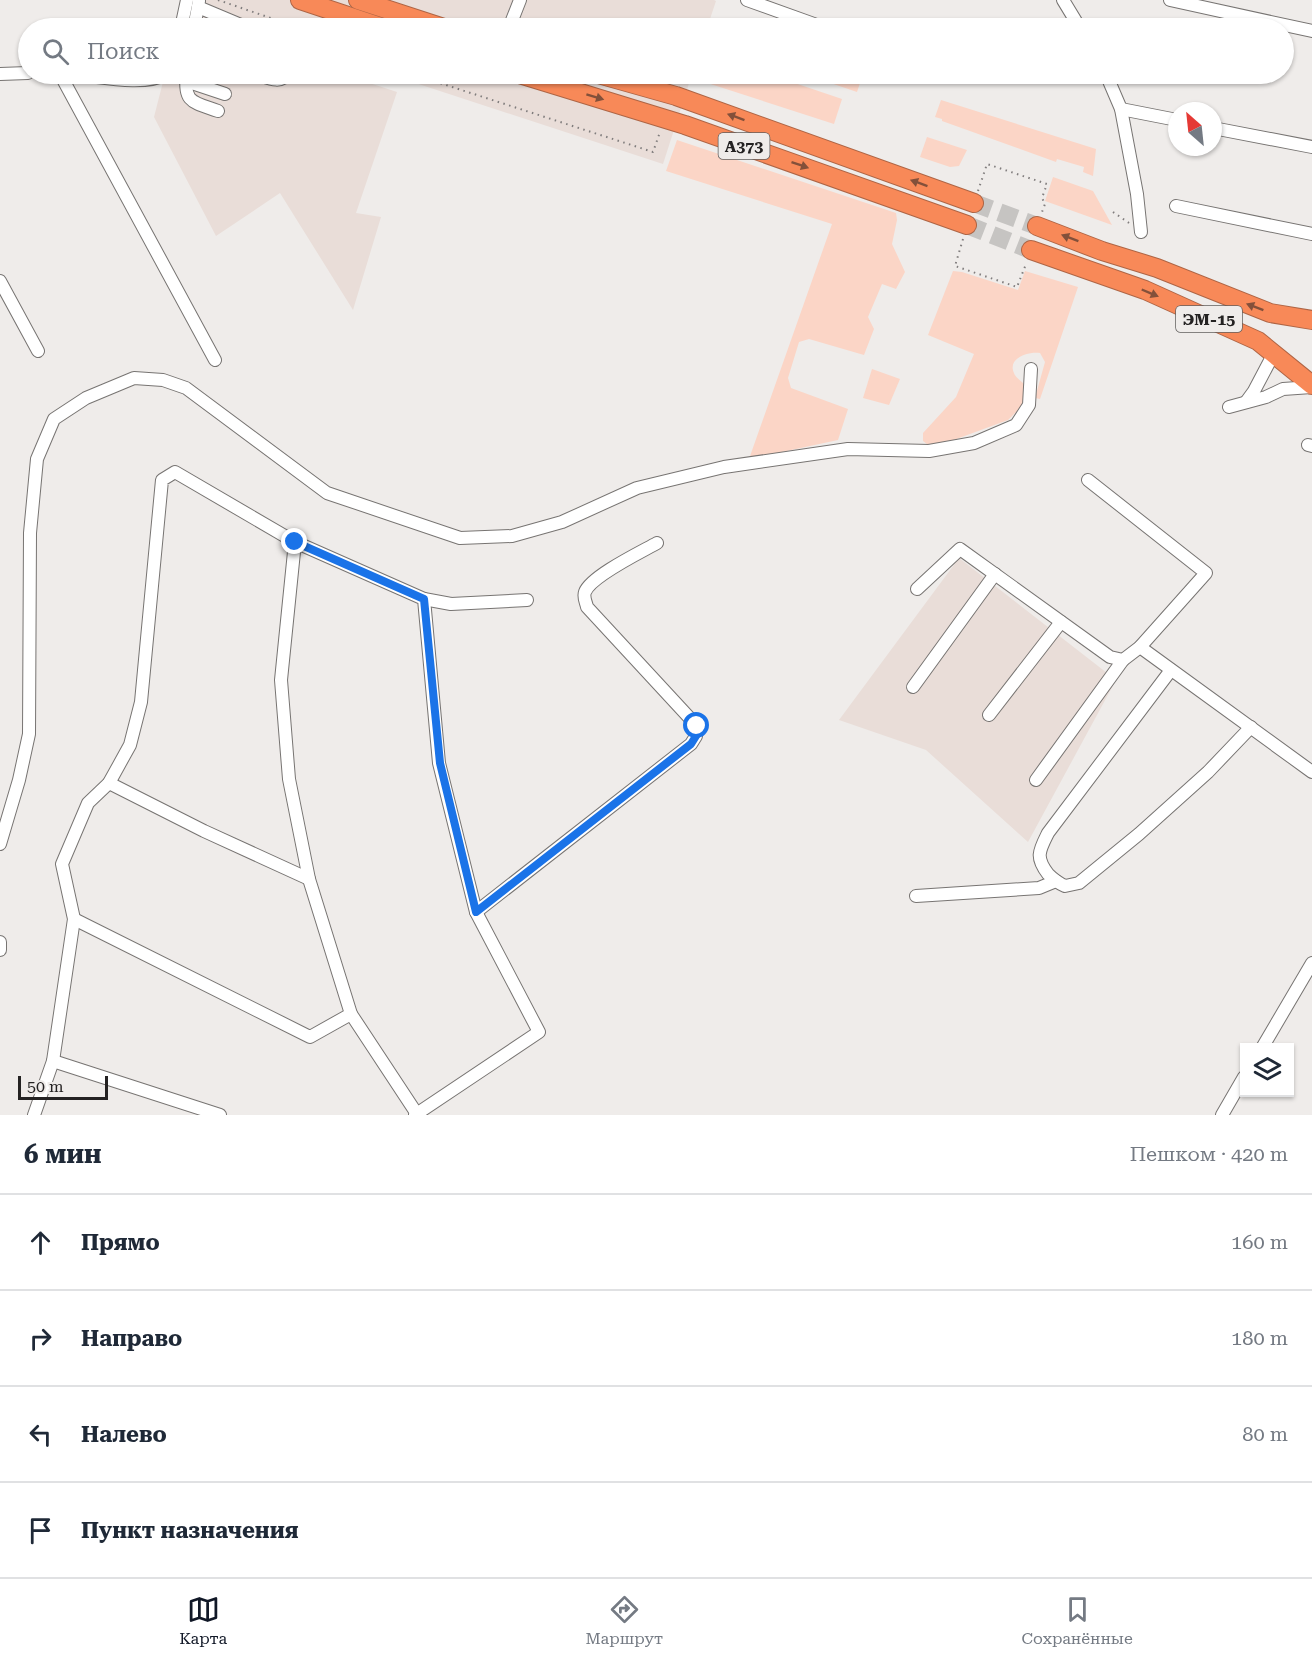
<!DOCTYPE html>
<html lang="ru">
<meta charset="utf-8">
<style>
:root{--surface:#fff;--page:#f2f2f3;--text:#1f2937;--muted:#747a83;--line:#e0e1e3;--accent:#111827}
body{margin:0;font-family:"Roboto Serif",serif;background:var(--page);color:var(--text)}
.controls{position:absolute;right:18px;bottom:18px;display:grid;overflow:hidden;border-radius:0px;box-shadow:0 2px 4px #0004}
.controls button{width:54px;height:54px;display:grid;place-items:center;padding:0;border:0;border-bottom:2px solid var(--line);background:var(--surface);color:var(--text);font:30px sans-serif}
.compass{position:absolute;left:1168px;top:102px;width:54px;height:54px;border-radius:50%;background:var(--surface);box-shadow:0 2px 4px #0004;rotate:333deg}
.scale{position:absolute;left:18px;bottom:15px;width:90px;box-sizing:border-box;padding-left:6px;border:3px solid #242222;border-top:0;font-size:16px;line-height:21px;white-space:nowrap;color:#242222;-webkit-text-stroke:4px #efecea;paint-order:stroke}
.stop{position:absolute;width:18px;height:18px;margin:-14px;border:4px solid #1a73e8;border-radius:50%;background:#fff}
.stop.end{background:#1a73e8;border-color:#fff;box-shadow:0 2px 6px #0008}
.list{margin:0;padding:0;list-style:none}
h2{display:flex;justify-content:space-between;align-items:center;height:78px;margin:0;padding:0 24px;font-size:26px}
h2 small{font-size:20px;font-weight:400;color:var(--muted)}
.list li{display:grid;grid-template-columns:39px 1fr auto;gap:18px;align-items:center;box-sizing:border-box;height:96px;padding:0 24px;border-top:2px solid var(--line)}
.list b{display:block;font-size:22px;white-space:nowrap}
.list em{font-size:20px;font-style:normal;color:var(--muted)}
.icon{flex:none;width:33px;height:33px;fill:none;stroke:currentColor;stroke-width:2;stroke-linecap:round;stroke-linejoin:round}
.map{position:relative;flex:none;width:1312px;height:1115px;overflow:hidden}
.search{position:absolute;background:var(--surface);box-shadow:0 2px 4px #0004;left:18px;right:18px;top:18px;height:66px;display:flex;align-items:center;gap:15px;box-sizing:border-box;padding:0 21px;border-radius:33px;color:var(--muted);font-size:22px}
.sheet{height:462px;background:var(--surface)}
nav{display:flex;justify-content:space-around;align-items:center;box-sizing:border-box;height:84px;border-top:2px solid var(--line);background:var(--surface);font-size:16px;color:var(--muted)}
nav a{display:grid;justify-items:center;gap:3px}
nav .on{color:var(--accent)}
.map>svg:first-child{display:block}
.built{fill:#e9ddd8}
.green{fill:#fbd5c6}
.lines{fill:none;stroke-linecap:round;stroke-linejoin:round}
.highway-tunnel{stroke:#c6c4c2;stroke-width:18;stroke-dasharray:18 9;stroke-linecap:butt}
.minor-casing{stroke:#777472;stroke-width:14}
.highway-casing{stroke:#ae6545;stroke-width:20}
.path{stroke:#807d7d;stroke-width:2;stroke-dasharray:1.5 4.5;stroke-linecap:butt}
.minor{stroke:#fff;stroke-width:12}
.highway{stroke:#f88958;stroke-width:18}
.oneway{fill:#83503a}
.route{stroke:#1a73e8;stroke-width:8}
.labels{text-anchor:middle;stroke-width:4.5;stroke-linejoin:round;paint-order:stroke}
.shield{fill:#efecea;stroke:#615f5e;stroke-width:1.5}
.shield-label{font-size:16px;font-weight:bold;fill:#242222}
</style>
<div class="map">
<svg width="1312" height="1115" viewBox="0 0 1312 1115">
<rect width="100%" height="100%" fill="#efecea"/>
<g class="built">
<path d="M183,0H714L716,1L707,28H176Z"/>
<path d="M165,74H342L397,92L356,213L381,217L353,310L280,193L216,236L154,117Z"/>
<path d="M388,74H692L663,164Z"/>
<path d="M959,558L1116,680L1028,842L926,750L839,720Z"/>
</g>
<g class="green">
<path d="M697,74H768L842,99L834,124L695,79Z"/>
<path d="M804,74H863L857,92Z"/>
<path d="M941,100L1096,149L1093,176L1083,172L1084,167L1057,159L1056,162L942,121V119L935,117Z"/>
<path d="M927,137L967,150L959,166L950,167L920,157Z"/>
<path d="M677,140L896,213L897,220L892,244L905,272L896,289L882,284L868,317L874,329L864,355L809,339L799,342L788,378L791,388L848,409L838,440L749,459L832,224L666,171Z"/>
<path d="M1053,177L1093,191L1112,225L1045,201Z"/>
<path d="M953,271L962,272L1018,290L1025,271L1078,287L1040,399L1035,398L1045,362L1040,353C1029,351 1007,358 1014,373C1015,377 1021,381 1024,384V404L1008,420L932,448L923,441V433L956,397L974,354L928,335Z"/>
<path d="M872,369L900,379L889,405L863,398Z"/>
</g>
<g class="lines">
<g class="highway-tunnel">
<path d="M974,203L1037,226"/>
<path d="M967,225L1031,250"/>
</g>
<g class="minor-casing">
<g id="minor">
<path d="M747,0L825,28"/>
<path d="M1063,0L1080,28"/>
<path d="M1170,0L1312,31"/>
<path d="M198,7L248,28"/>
<path d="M181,28L187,0"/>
<path d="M194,28L199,1"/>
<path d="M509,28L520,0"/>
<path d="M0,74L28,73"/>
<path d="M60,74L215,360"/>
<path d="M71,74C98,76 143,87 167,74"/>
<path d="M187,74C183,103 193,102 218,111"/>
<path d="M255,74C266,77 281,85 287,74"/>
<path d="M1106,74L1121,109L1137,194L1141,232"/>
<path d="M186,81L225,94"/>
<path d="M1121,109L1177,120"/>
<path d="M1213,128L1312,147"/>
<path d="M1176,206L1312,234"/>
<path d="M0,281L38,351"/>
<path d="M1246,402L1254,391L1274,353"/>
<path d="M1229,407L1266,397L1283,389L1312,387"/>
<path d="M1308,445L1312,446"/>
<path d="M295,542L281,680L289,779L309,879L351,1014L417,1114"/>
<path d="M917,589L960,549L1110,657L1123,660L1140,647L1206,573L1088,480"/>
<path d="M424,599L451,604L527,600"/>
<path d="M1140,647L1312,772"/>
<path d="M1171,670L1048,833C1039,851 1035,857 1048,874C1053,879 1058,883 1065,886L1079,883L1139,834L1208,772L1251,727"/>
<path d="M913,687L995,574"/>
<path d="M989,715L1061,622"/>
<path d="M1036,780L1123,660"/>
<path d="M109,783L204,831L309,879"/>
<path d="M0,844L19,780L29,734L30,533L37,459L54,419L86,398L134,378L163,380L186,388L327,493L460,538L512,536L562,522L637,488L724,467L848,449L929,451L974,443L1016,425L1029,405L1031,369"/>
<path d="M916,896L1039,888L1056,881"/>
<path d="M476,912L691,744L696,736L697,726L587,607C586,602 583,597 585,592C591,576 641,552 657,543"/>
<path d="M74,919L310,1037L351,1014"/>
<path d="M0,942V950"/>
<path d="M1262,1048L1312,963"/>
<path d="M53,1061L220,1115"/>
<path d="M34,1115L53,1061L74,919L62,864L88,803L109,783L130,745L141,702L162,480L175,472L295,542L424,599L439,763L476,912L539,1032L415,1115"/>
<path d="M1222,1115L1244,1077"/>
</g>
</g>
<g class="highway-casing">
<g id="highway">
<path d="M300,0L384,28"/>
<path d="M358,0L444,28"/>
<path d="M519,74L685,125L967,225"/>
<path d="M598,74L676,96L974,203"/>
<path d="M1037,226L1102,251L1157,268L1270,313L1312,320"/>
<path d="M1031,250L1145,290L1258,341L1312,385"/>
</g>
</g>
<g class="path">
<path d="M218,0L300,28"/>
<path d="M412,74L653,152L660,132"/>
<path d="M681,82L684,74"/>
<path d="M978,191L987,164L1047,184L1042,198L1045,204L1042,212"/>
<path d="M1113,212L1129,223"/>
<path d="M963,239L955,266L1017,287L1026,264"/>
</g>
<use href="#minor" class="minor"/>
<use href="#highway" class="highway"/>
</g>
<defs><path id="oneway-solid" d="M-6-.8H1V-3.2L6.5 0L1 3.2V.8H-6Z" transform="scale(1.5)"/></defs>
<g class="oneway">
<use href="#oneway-solid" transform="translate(595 97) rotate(17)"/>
<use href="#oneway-solid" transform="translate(736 117) rotate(-160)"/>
<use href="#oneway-solid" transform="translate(800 165) rotate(19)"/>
<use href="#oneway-solid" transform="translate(919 183) rotate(-160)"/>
<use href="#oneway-solid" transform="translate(1070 238) rotate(-159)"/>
<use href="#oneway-solid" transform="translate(1150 293) rotate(23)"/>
<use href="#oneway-solid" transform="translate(1255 307) rotate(-159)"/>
</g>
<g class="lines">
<path class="route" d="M295,542L424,599L440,763L476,912L691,744L696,736L697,726"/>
</g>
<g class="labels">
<g class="shield">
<rect x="718.5" y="133" width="51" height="26" rx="4.5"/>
<rect x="1176" y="306" width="66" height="26" rx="4.5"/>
</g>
<g class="shield-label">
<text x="744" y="152">A373</text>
<text x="1209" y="325">ЭМ-15</text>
</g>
</g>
</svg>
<div class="controls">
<button><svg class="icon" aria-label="layers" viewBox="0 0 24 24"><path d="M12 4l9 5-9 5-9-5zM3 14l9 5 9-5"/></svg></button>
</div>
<svg class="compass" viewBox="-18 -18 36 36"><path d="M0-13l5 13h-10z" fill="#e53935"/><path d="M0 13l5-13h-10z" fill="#747a83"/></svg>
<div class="scale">50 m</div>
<div class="stop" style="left:697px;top:726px"></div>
<div class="stop end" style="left:295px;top:542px"></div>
<div class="search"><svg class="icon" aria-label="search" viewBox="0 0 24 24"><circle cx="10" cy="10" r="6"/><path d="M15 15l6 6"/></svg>Поиск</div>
</div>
<section class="sheet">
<h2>6 мин<small>Пешком · 420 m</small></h2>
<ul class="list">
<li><svg class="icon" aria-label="ahead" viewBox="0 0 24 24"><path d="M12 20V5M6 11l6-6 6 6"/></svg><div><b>Прямо</b></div><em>160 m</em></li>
<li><svg class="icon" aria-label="right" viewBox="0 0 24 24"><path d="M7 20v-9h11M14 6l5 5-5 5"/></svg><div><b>Направо</b></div><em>180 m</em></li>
<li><svg class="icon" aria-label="left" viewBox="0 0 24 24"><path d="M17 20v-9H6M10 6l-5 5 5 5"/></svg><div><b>Налево</b></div><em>80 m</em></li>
<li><svg class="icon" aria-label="arrive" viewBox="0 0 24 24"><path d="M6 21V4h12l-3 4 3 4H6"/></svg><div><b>Пункт назначения</b></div></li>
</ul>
</section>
<nav>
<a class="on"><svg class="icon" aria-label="map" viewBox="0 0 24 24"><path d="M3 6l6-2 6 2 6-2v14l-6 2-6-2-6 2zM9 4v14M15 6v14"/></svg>Карта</a>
<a><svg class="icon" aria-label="directions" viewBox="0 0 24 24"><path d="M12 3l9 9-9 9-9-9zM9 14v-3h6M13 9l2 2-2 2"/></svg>Маршрут</a>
<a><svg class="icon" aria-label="saved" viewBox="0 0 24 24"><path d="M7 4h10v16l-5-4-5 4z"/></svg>Сохранённые</a>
</nav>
